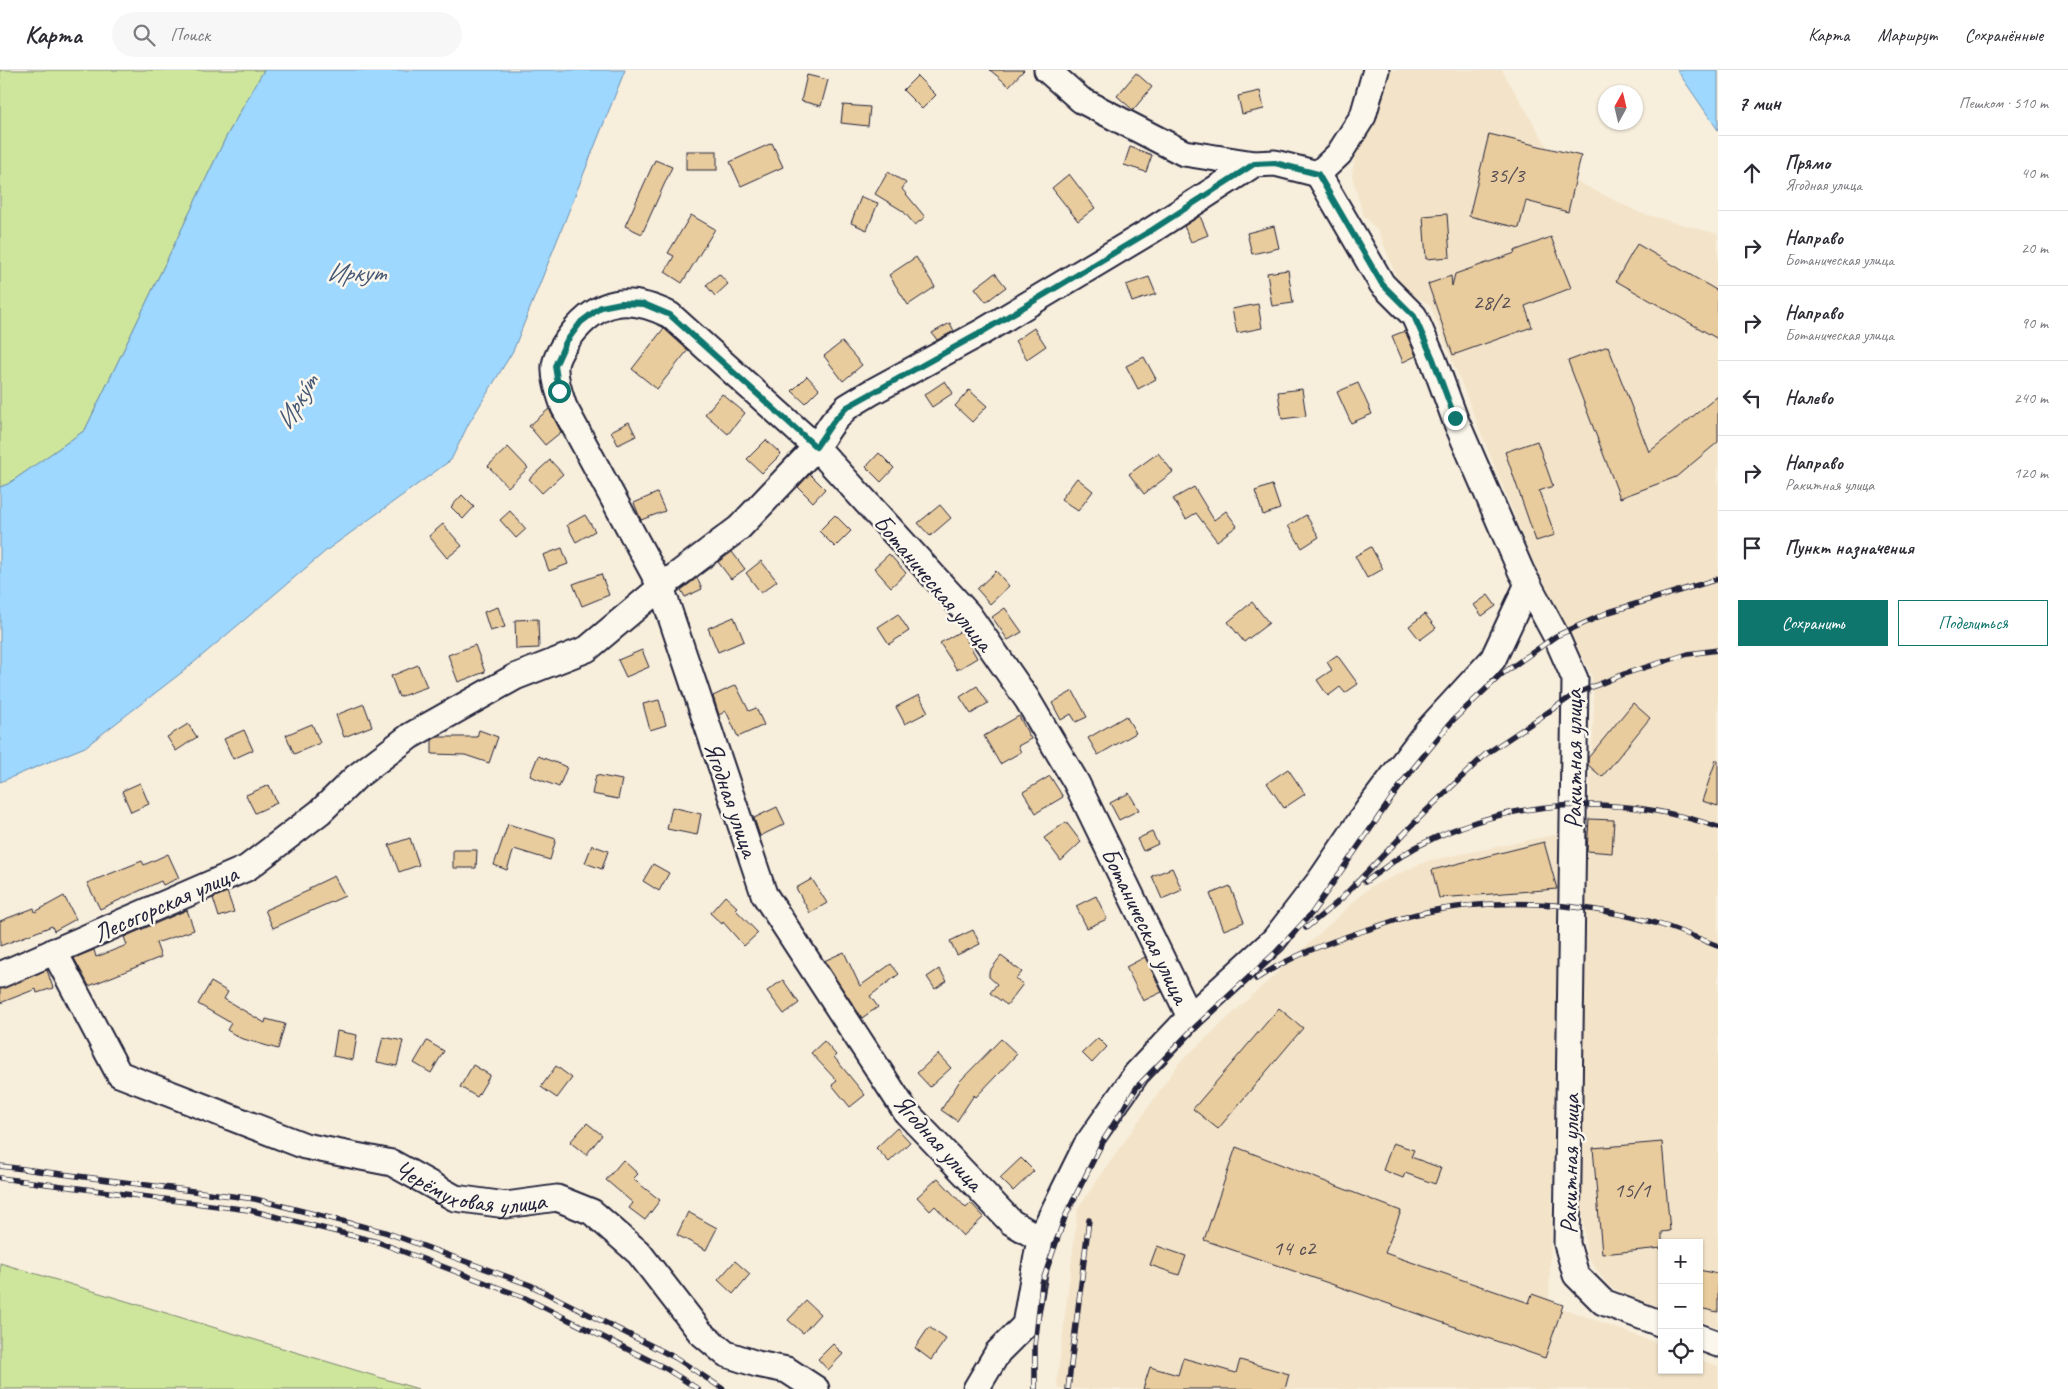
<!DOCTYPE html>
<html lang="ru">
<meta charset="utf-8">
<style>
:root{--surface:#fff;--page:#f7f7f7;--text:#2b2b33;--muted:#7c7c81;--line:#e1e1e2;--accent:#0f766e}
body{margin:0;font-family:Caveat,sans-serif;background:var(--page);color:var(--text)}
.controls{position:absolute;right:15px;bottom:15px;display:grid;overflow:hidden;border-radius:0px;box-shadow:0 1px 4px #0004}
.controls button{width:45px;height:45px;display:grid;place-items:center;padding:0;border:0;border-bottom:1px solid var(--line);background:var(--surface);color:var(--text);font:25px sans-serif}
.compass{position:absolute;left:1598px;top:15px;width:45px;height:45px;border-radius:50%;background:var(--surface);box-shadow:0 1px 4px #0004;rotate:8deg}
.stop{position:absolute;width:15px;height:15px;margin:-11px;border:4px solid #0f766e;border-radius:50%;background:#fff}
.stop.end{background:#0f766e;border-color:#fff;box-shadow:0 1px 5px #0008}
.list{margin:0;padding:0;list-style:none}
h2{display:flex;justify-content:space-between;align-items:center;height:65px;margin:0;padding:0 20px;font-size:21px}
h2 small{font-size:16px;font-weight:400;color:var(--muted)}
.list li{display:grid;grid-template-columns:32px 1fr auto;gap:15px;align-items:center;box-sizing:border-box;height:75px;padding:0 20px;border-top:1px solid var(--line)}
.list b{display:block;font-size:19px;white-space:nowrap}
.list p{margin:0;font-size:16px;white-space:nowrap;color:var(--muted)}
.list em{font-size:16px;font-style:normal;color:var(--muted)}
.actions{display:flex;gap:10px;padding:15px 20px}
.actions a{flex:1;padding:11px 0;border:1px solid var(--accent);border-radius:0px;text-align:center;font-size:18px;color:var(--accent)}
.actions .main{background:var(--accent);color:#fff}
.icon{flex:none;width:28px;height:28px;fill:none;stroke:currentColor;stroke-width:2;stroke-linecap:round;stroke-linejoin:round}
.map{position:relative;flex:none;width:1718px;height:1319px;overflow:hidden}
header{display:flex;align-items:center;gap:30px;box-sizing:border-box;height:70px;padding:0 25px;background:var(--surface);border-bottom:1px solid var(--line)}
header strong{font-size:24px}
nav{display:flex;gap:28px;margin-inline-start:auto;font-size:18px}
.search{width:350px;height:45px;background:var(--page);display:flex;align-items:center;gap:12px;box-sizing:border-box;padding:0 18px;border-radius:28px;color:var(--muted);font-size:19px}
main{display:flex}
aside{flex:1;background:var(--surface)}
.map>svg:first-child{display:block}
.built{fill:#f3e4c9}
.green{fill:#cee69c;stroke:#78846c}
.water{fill:#9ed8fe;stroke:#6c8fb0}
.building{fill:#e9cc9d;stroke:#22223b}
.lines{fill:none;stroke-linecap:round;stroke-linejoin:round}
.minor-casing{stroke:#22223b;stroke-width:29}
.minor{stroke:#fbf7ec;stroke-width:25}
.rail-casing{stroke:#22223b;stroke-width:5.5}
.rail{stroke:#fbf7ec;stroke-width:4;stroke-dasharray:11;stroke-linecap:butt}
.route{stroke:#0f766e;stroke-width:6}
.labels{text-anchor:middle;stroke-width:5;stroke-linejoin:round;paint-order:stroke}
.number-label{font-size:22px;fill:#544c54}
.street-label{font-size:25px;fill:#22223b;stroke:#fbf7ec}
.water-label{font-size:26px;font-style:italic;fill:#475976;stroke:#fbf7ec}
</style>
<header>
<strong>Карта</strong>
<div class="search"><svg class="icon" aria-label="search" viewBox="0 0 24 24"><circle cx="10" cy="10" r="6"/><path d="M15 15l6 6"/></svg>Поиск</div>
<nav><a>Карта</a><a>Маршрут</a><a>Сохранённые</a></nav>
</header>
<main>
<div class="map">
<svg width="1718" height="1319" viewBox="0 0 1718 1319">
<rect width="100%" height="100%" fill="#f7eedc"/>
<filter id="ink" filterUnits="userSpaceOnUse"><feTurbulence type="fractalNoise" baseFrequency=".02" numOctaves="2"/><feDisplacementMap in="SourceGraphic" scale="10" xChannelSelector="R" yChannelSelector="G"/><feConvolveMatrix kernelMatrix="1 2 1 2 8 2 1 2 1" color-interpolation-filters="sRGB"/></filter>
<g filter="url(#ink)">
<g class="built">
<path d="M1387,0H1502L1564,105L1640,143L1718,164V1257L1699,1251V1173H1662V1238L1637,1230L1608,1216L1587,1186L1580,1124L1587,781L1594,637L1592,606L1530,485L1430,235L1400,217L1380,164L1363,144L1352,106L1356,78Z"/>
<path d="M1563,763L1549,1233L1662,1275V1300H1699V1289L1718,1296V1319H1059L1057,1312L1078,1138L1179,993L1370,817L1427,791Z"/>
</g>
<g class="green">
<path d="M0,0H264L226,67L85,360L8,414L0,417Z"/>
<path d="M0,1193L418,1319H0Z"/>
</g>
<g class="water">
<path d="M264,0H625L513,281L469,353L451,390L327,480L185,600L85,677L0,712V417L8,414L85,360L226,67Z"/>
<path d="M1677,0H1718V60Z"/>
</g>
<g class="building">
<path d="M990,0H1024L1009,16Z"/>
<path d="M1136,3L1152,17L1133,40L1117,26Z"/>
<path d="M807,5L828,10L821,36L801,31Z"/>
<path d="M917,6L936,25L922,39L903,20Z"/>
<path d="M1260,21L1264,39L1242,44L1238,26Z"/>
<path d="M843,35L870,37L868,56L841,53Z"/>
<path d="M1489,64L1581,86L1568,142L1526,131L1519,158L1469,146Z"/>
<path d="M772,73L783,97L741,116L730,92Z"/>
<path d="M1130,77L1152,85L1146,102L1124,95Z"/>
<rect x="686" y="81" width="31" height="19"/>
<path d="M655,90L672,97L642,164L625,156Z"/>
<path d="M888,102L906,113L902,119L925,147L915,155L903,141L875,124Z"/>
<path d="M1069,104L1095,138L1078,151L1052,118Z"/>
<path d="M861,127L878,133L867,160L851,153Z"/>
<path d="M1447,144L1450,187L1426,189L1423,146Z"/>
<path d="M691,145L715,159L682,213L665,202L674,186L668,183Z"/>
<path d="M1200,146L1208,165L1191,172L1184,156Z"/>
<path d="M1274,156L1279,178L1252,184L1247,163Z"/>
<path d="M1551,167L1571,218L1525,236L1532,257L1453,285L1428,214L1451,206L1452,216L1455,204L1515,183L1514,181Z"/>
<path d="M1637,174L1718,221V269L1616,211Z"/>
<path d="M916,187L935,217L908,235L889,205Z"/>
<path d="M1288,200L1293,233L1272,236L1267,203Z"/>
<path d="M995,203L1006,217L986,232L975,218Z"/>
<path d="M719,204L728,214L715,226L706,215Z"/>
<path d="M1149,207L1156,224L1132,232L1126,215Z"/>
<path d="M1258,234L1262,258L1237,263L1232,239Z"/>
<path d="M950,253L954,261L937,270L932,263Z"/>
<path d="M664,258L688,280L657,319L632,299Z"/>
<path d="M1034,258L1046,276L1027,289L1015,271Z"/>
<path d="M1405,261L1416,286L1403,292L1392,266Z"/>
<path d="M842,272L862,295L843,311L824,286Z"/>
<path d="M1608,276L1649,382L1718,326V372L1676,407L1620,428L1568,291Z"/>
<path d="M1144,287L1156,309L1138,319L1126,296Z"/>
<path d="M807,306L819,319L805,333L792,321Z"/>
<path d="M945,311L953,323L932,337L924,325Z"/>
<path d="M1358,313L1372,344L1351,353L1337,322Z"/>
<path d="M1302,319L1306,346L1282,349L1278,322Z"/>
<path d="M969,320L987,336L972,352L955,336Z"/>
<path d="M722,324L745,343L728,364L705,344Z"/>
<path d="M549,339L561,362L545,375L529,356Z"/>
<path d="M629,352L636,366L618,375L611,361Z"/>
<path d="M766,370L781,384L762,403L747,389Z"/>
<path d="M1537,371L1553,416L1539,421L1555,465L1536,471L1505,382Z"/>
<path d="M508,377L528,398L508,417L488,396Z"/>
<path d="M879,383L894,398L881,412L866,397Z"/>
<path d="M1158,383L1173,402L1144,424L1129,404Z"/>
<path d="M550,390L563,404L542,423L529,409Z"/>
<path d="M810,404L825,419L813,432L798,417Z"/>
<path d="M1077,408L1093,421L1078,441L1061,429Z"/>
<path d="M1272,415L1280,439L1263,445L1255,421Z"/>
<path d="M1194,417L1214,450L1226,441L1237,456L1217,471L1196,443L1186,449L1173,429Z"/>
<path d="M657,423L665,441L641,450L634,433Z"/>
<path d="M462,425L474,437L463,449L451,437Z"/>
<path d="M940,435L951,448L930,466L918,453Z"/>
<path d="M510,441L526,459L516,468L500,450Z"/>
<path d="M585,445L595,461L576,472L567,455Z"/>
<path d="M835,445L851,461L835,477L819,461Z"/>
<path d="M1306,445L1319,467L1302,478L1288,456Z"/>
<path d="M443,454L462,476L447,488L429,466Z"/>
<path d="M1371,477L1383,499L1367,508L1355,486Z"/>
<path d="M562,478L568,494L549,501L543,485Z"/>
<path d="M732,482L745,499L731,509L718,492Z"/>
<path d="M889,484L906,503L891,517L874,498Z"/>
<path d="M761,491L777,511L761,523L746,503Z"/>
<path d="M996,501L1009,516L990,534L977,519Z"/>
<path d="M601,504L609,525L582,536L573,514Z"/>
<path d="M697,508L702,519L685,527L681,520Z"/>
<path d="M1488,525L1496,536L1482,546L1474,535Z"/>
<path d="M1252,532L1269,553L1244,572L1228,552Z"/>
<path d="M498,537L505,557L490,561L484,542Z"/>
<path d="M1005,538L1022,562L1008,570L992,547Z"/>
<path d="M898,544L909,561L889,574L878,557Z"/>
<path d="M1425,544L1436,558L1420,570L1409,556Z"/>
<path d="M734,547L744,571L718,582L708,558Z"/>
<path d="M538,549L539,578L516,579L515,550Z"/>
<path d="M961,561L977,588L957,600L940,573Z"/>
<path d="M475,575L485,602L458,612L448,585Z"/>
<path d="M642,580L649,597L626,607L618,590Z"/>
<path d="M1337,585L1358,614L1345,623L1340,617L1328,626L1317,610L1332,600L1327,592Z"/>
<path d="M418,595L427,617L399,627L391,606Z"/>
<path d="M736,615L749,641L756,638L764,655L738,667L726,641L719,645L713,626Z"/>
<path d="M977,616L988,633L971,644L960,627Z"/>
<path d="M1073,621L1087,647L1076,652L1071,644L1061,650L1052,633Z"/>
<path d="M919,625L928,642L905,654L896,637Z"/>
<path d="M659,630L666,655L650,660L643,634Z"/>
<path d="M1633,633L1650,648L1602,707L1588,695V688Z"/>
<path d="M364,634L372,656L344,667L336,645Z"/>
<path d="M1019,646L1031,669L1018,676L1021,682L1000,694L984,666Z"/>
<path d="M1126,646L1136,663L1098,685L1088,668Z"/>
<path d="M188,654L197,667L176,681L167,667Z"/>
<path d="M312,654L320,673L294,684L286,665Z"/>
<path d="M244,660L253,680L233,689L224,669Z"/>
<path d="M479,660L498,667L489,693L465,685L432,684V670L437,667H477Z"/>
<path d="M538,686L567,697L559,717L530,706Z"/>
<path d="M1716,690L1718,691V736L1702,731Z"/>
<path d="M1288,699L1305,724L1284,738L1267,713Z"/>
<path d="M596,705L622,710L618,729L592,724Z"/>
<path d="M1050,706L1063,727L1036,743L1023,722Z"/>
<path d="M140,713L149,734L131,742L122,721Z"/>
<path d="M269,715L277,733L255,743L246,725Z"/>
<path d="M1129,723L1139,740L1119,750L1110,733Z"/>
<path d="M672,737L701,744L697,765L667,759Z"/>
<path d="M777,737L785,754L760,766L754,748Z"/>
<path d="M1589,749L1614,750L1612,783L1587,781Z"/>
<path d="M1066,752L1081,772L1061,791L1044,768Z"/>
<path d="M508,754L556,769L550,790L514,779L507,800L494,795Z"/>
<path d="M1152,762L1158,774L1143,781L1137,769Z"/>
<path d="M410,768L419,795L399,802L389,775Z"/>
<path d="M1544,772L1557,819L1439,828L1432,800Z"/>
<path d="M592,775L608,781L602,799L585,793Z"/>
<path d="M453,780H477L476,798H453Z"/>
<path d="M168,784L179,808L163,815L161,811L100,839L87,813L142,791L144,795Z"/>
<path d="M653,794L669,803L659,821L643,811Z"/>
<path d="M1172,798L1182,820L1162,829L1152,806Z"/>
<path d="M334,806L345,826L273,858L265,840L310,820L309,818Z"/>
<path d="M812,809L827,833L810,843L796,818Z"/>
<path d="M1230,816L1244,852L1224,860L1210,824Z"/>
<path d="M227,822L234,842L219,847L213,828Z"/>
<path d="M64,826L76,849L54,861L52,856L0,876V851L34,838L35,842Z"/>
<path d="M725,826L737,837L735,839L758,863L744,876L723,852L722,854L710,843Z"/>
<path d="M1096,826L1107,849L1087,858L1076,836Z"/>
<path d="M187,840L194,860L156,873L161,887L89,916L74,888L94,880L96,887L127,875L124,867Z"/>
<path d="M973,860L980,874L957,885L950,871Z"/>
<path d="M844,882L860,916L891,894L899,904L870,926L878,937L862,948L824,891Z"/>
<path d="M1001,886L1022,902L1016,909L1023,914L1007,935L990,923L997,914L989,907V902Z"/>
<path d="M1145,887L1162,922L1143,931L1126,897Z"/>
<path d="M939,899L947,911L935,919L927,907Z"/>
<path d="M47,900L53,918L37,923L36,919L0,933V919Z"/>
<path d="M783,910L799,933L784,944L767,921Z"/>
<path d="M211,912L228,922L224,929L265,953L266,949L285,954L278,979L240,968L227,960L231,953L198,934Z"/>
<path d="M1279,938L1303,958L1218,1059L1193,1039Z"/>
<path d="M337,961L357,965L353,990L333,986Z"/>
<path d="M383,967L403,971L397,996L377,992Z"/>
<path d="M1098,968L1107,977L1092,993L1082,983Z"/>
<path d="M1001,969L1017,984L976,1027L974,1025L957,1051L941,1040L959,1012Z"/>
<path d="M427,971L444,981L431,1003L414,993Z"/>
<path d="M824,971L836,985L834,987L865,1025L850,1037L832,1015L837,1011L811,983Z"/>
<path d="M938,984L951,998L930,1017L917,1003Z"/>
<path d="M473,995L490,1005L477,1027L460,1017Z"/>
<path d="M556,996L572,1008L557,1028L541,1017Z"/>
<path d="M587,1053L602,1065L586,1085L570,1072Z"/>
<path d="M897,1058L910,1072L889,1092L876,1078Z"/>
<path d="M1662,1072L1670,1161L1662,1162V1178L1602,1184L1593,1078Z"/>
<path d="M1393,1073L1414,1080L1411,1087L1441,1098L1435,1114L1405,1103L1403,1108L1383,1100Z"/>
<path d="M1236,1077L1401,1141L1385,1183L1529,1233L1532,1224L1563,1235L1545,1288L1204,1170Z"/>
<path d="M1021,1088L1034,1101L1013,1121L1000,1108Z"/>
<path d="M623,1090L638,1104L633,1109L660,1130L645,1150L629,1138L633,1133L606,1110Z"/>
<path d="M938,1108L966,1138L971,1133L984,1147L963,1166L935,1136L930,1141L917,1127Z"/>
<path d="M688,1142L717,1158L706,1180L677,1165Z"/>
<path d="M1157,1176L1186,1186L1179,1205L1150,1195Z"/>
<path d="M735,1191L750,1204L733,1224L718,1210Z"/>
<path d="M1699,1200L1718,1204V1242L1699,1238Z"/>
<path d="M806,1231L820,1244L803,1263L788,1250Z"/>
<path d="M929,1257L946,1269L931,1290L915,1278Z"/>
<path d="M833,1274L843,1284L828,1300L818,1289Z"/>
<path d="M1183,1288L1236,1303L1240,1290L1289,1304L1285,1319H1143L1150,1297L1178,1305Z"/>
</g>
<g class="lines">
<g class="minor-casing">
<g id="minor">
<path d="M1047,0L1081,30L1184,83L1254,94"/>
<path d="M1318,104L1382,214L1414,246L1433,289L1455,349L1521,501L1556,566L1575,609L1567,1174L1576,1205L1603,1232L1662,1254"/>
<path d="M1318,104L1339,84L1363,46L1376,0"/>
<path id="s1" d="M54,881L119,1004L305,1076L392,1093L455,1128L506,1135L557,1128L592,1142L639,1183L701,1263L726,1284L757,1294L787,1300L816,1319"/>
<path d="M0,905L247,798L320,742L356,707L410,666L515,607L587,579L661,517L739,458L816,377L833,352L847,337L870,323L982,262L1152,160L1254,94L1275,93L1318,104"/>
<path d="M1040,1169L1011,1152L906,1042L764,824L661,517L564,337C560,325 554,309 555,296C556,286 565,273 571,265C600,228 629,225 670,245L816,377L968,544L1027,629L1076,712L1190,947"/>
<path d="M1699,1267L1718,1274"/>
<path d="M976,1319L998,1282L1025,1255L1040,1169L1086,1076L1137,1003L1190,947L1274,870L1321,809L1367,741L1427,661L1493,589L1528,514"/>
</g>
</g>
<use href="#minor" class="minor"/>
<g class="rail-casing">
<g id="rail">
<path d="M1365,812C1383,799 1402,784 1422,774C1514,727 1621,724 1718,757"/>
<path d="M1306,858L1340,830L1426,741L1486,684L1575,624L1624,604L1688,584L1718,580"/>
<path d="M1256,909C1291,886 1326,873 1366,860C1383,855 1400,848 1417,844C1494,826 1589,832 1665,856C1683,862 1700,869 1718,876"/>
<path d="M0,1096L255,1129L385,1162L530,1215L676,1288L723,1319"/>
<path d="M0,1108L249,1140L378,1172L523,1227L665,1298L698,1319"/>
<path d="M1035,1319V1276L1042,1213L1065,1147L1103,1071L1137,1017L1192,960L1275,883L1312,843L1407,706L1453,650L1502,604L1556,566L1609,542L1718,509"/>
<path d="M1068,1319L1089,1150"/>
</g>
</g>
<use href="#rail" class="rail"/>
</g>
</g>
<g class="lines" filter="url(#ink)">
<path class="route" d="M559,321L555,296L566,272L581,252L601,237L621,233L644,234L670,245L816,377L833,352L847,337L982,262L1152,160L1254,94L1275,93L1318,104L1382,214L1414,246L1433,289L1455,348"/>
</g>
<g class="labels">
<g class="number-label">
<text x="1506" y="112">35/3</text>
<text x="1491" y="239">28/2</text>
<text x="1632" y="1127">15/1</text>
<text x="1294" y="1185">14 с2</text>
</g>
<g class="street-label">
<text transform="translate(934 512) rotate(50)" y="9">Ботаническая улица</text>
<text transform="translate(1573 689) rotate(-90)" y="9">Ракитная улица</text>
<text transform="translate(732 729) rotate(71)" y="9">Ягодная улица</text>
<text transform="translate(165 833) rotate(-24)" y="9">Лесогорская улица</text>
<text transform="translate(1146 855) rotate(64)" y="9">Ботаническая улица</text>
<text transform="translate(939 1072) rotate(48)" y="9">Ягодная улица</text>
<text transform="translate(1569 1094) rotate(-89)" y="9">Ракитная улица</text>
<text dy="9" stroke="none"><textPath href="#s1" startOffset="512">Черёмуховая улица</textPath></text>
</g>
<g class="water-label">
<text x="356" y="211">Иркут</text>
<text transform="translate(296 332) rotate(-60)" y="9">Ирку́т</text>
</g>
</g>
</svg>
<div class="controls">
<button>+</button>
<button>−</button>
<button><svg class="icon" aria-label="locate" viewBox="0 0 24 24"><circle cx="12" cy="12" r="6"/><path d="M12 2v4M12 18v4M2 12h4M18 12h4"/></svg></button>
</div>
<svg class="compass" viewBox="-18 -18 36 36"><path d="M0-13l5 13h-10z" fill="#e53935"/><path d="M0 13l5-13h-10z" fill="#7c7c81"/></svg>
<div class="stop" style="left:559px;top:321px"></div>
<div class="stop end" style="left:1455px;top:348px"></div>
</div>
<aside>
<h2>7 мин<small>Пешком · 510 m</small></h2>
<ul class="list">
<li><svg class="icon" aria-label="ahead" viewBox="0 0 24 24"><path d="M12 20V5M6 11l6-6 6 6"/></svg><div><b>Прямо</b><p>Ягодная улица</p></div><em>40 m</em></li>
<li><svg class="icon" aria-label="right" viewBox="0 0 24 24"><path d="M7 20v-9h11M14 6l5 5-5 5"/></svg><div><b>Направо</b><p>Ботаническая улица</p></div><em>20 m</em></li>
<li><svg class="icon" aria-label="right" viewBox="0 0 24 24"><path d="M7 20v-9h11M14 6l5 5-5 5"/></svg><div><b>Направо</b><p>Ботаническая улица</p></div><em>90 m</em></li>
<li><svg class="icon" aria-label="left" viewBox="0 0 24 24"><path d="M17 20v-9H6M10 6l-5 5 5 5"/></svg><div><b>Налево</b></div><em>240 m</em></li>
<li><svg class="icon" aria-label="right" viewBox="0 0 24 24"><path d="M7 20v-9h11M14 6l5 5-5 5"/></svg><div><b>Направо</b><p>Ракитная улица</p></div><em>120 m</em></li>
<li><svg class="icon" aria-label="arrive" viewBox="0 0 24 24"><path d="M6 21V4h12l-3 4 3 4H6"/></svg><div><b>Пункт назначения</b></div></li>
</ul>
<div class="actions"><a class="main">Сохранить</a><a>Поделиться</a></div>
</aside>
</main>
